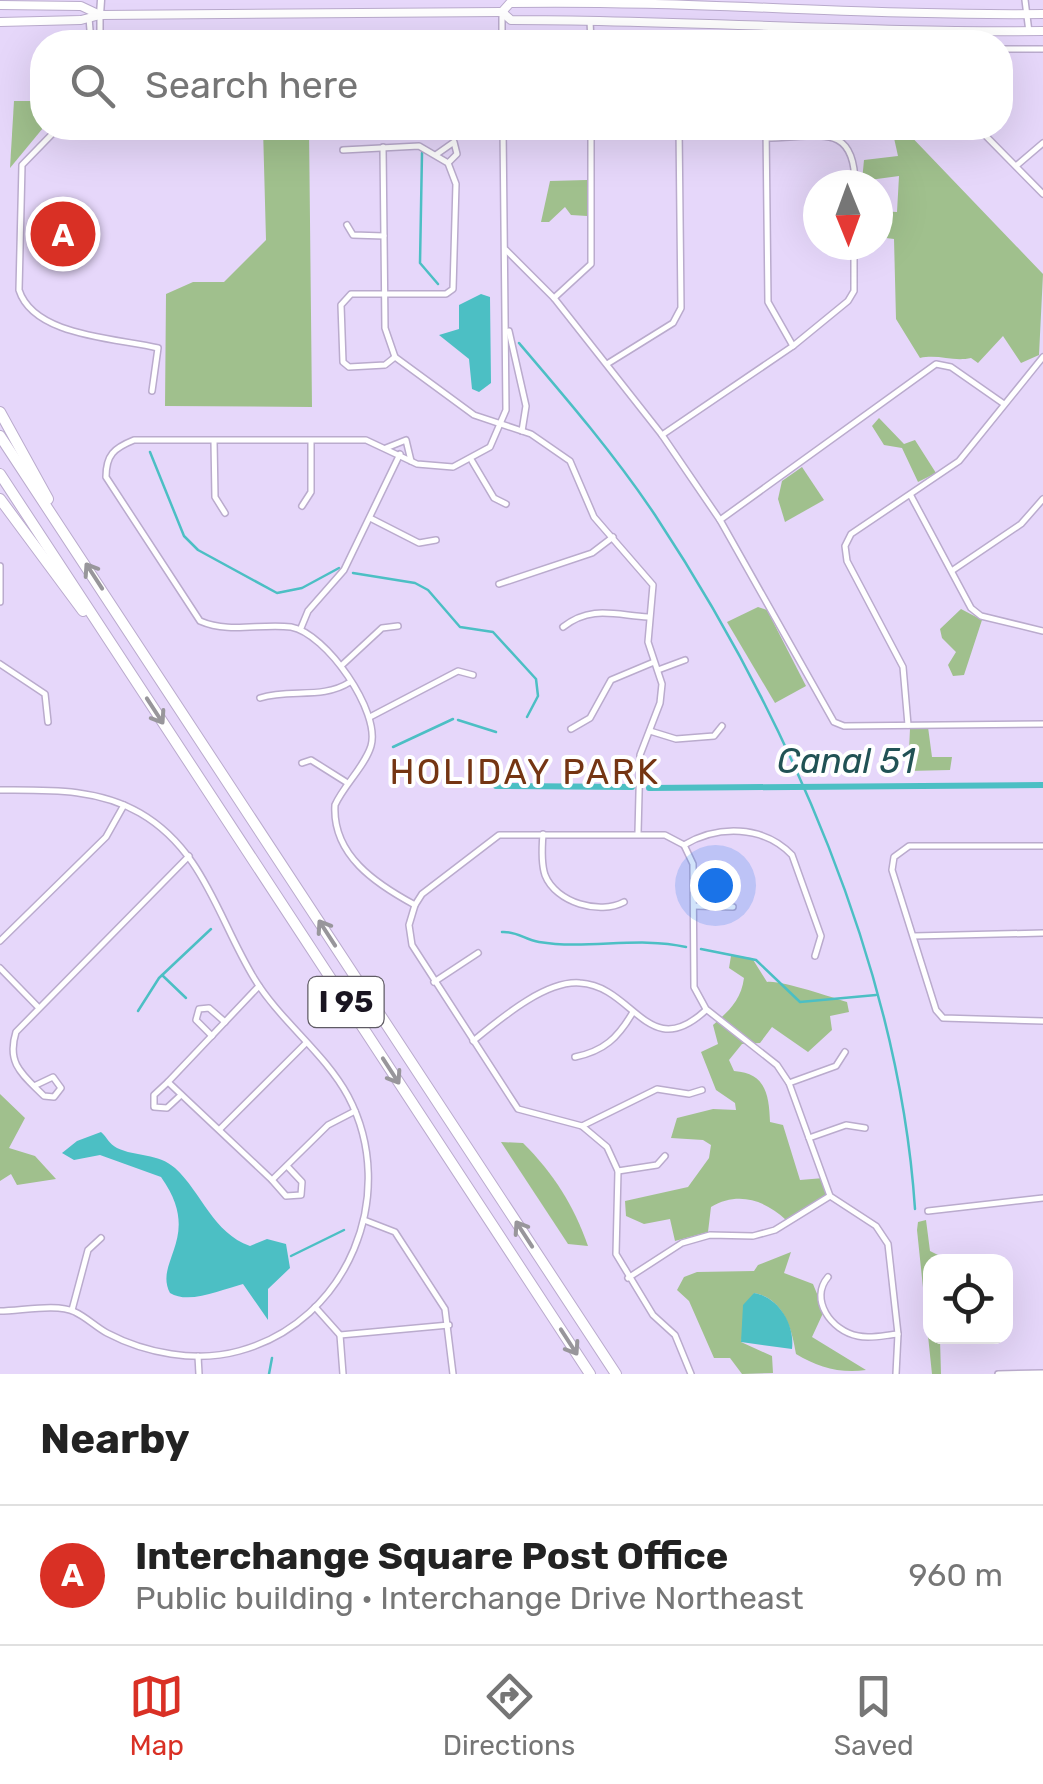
<!DOCTYPE html>
<meta charset="utf-8">
<style>
:root{--surface:#fff;--page:#f2f2f2;--text:#222;--muted:#767676;--line:#e0e0e0;--accent:#d93025}
body{margin:0;font-family:Rubik,sans-serif;background:var(--page);color:var(--text)}
.controls{position:absolute;right:30px;bottom:30px;display:grid;overflow:hidden;border-radius:20px;box-shadow:0 10px 40px #0002}
.controls button{width:90px;height:90px;display:grid;place-items:center;padding:0;border:0;border-bottom:2px solid var(--line);background:var(--surface);color:var(--text);font:50px sans-serif}
.compass{position:absolute;left:803px;top:170px;width:90px;height:90px;border-radius:50%;background:var(--surface);box-shadow:0 10px 40px #0002;rotate:179deg}
.you{position:absolute;left:715px;top:885px;width:35px;height:35px;margin:-25px;border:8px solid #fff;border-radius:50%;background:#1a73e8;box-shadow:0 0 0 15px #1a73e833}
.badge{display:grid;place-items:center;width:65px;height:65px;border-radius:50%;background:var(--accent);color:#fff;font-size:32px;font-weight:700}
.pin{position:absolute;translate:-50% -50%;border:5px solid #fff;box-shadow:0 2px 10px #0006}
.list{margin:0;padding:0;list-style:none}
h2{display:flex;justify-content:space-between;align-items:center;height:130px;margin:0;padding:0 40px;font-size:42px}
h2 small{font-size:32px;font-weight:400;color:var(--muted)}
.list li{display:grid;grid-template-columns:65px 1fr auto;gap:30px;align-items:center;box-sizing:border-box;height:140px;padding:0 40px;border-top:2px solid var(--line)}
.list b{display:block;font-size:38px;white-space:nowrap}
.list p{margin:0;font-size:32px;white-space:nowrap;color:var(--muted)}
.list em{font-size:32px;font-style:normal;color:var(--muted)}
.icon{flex:none;width:55px;height:55px;fill:none;stroke:currentColor;stroke-width:2;stroke-linecap:round;stroke-linejoin:round}
.map{position:relative;flex:none;width:1043px;height:1374px;overflow:hidden}
.search{position:absolute;background:var(--surface);box-shadow:0 10px 40px #0002;left:30px;right:30px;top:30px;height:110px;display:flex;align-items:center;gap:25px;box-sizing:border-box;padding:0 35px;border-radius:40px;color:var(--muted);font-size:38px}
.sheet{height:270px;background:var(--surface)}
nav{display:flex;justify-content:space-around;align-items:center;box-sizing:border-box;height:140px;border-top:2px solid var(--line);background:var(--surface);font-size:28px;color:var(--muted)}
nav a{display:grid;justify-items:center;gap:5px}
nav .on{color:var(--accent)}
.map>svg:first-child{display:block}
.green{fill:#a0c08d}
.water{fill:#4cbfc4}
.lines{fill:none;stroke-linecap:round;stroke-linejoin:round}
.stream{stroke:#4cbfc4;stroke-width:2.5}
.canal{stroke:#4cbfc4;stroke-width:6}
.minor-casing{stroke:#baabcd;stroke-width:8}
.tertiary-casing{stroke:#baabcd;stroke-width:9}
.secondary-casing{stroke:#baabcd;stroke-width:10}
.motorway-casing{stroke:#baabcd;stroke-width:12}
.minor{stroke:#fff;stroke-width:5}
.tertiary{stroke:#fff;stroke-width:6}
.secondary{stroke:#fff;stroke-width:8}
.motorway{stroke:#fff;stroke-width:10}
.oneway{stroke:#98969b}
.labels{text-anchor:middle;stroke-width:8;stroke-linejoin:round;paint-order:stroke}
.shield{fill:#fff;stroke:#5f5b64;stroke-width:2.5}
.shield-label{font-size:30px;font-weight:bold;fill:#1a1521}
.water-label{font-size:35px;font-style:italic;fill:#215255;stroke:#fff}
.neighbourhood-label{font-size:35px;letter-spacing:2.5px;fill:#753513;stroke:#fff}
</style>
<div class="map">
<svg width="1043" height="1374" viewBox="0 0 1043 1374">
<rect width="100%" height="100%" fill="#e6d7fa"/>
<g class="green">
<path d="M14,101H42L43,128L10,168Z"/>
<path d="M263,128H309L312,407L165,406L166,294L193,282H224L266,240Z"/>
<path d="M903,128L1043,274L1039,355L1021,363L1003,336L978,363L971,358C953,362 939,354 920,358L896,319L894,239L878,237V211L897,212L899,176L862,181L864,160L898,156L892,129Z"/>
<path d="M587,180V216L571,215L565,207L549,222H541L550,181Z"/>
<path d="M879,418L904,444L915,440L936,473L918,482L902,448L884,445L872,426Z"/>
<path d="M802,467L824,500L785,522L778,499L782,481Z"/>
<path d="M758,607L767,610L806,686L775,703L727,622Z"/>
<path d="M961,609L982,620L964,675L953,676L948,665L956,652L942,638L940,629Z"/>
<path d="M928,727L932,757H952L950,770L908,771L910,729Z"/>
<path d="M731,956L752,958L767,982C781,980 830,997 847,1002L849,1012L830,1016L832,1030L808,1052L772,1027L760,1043L742,1044L729,1060L734,1071C766,1073 769,1095 770,1122L783,1125L800,1180L824,1178L828,1196L786,1220C765,1200 738,1191 711,1207L708,1232L675,1241L670,1219L644,1224L626,1216L625,1201L688,1187L709,1158L711,1145L703,1140L671,1138L677,1118L713,1109L736,1110L735,1103L716,1090L701,1052L718,1044L713,1025C729,1011 741,1000 744,978L729,968Z"/>
<path d="M0,1094L25,1118L9,1148L35,1156L56,1179L17,1185L11,1174L0,1181Z"/>
<path d="M501,1142L523,1143C554,1174 573,1204 588,1246L568,1244Z"/>
<path d="M926,1220L930,1251L950,1261L930,1262V1336L954,1337L940,1339L941,1374H932L917,1230L918,1222Z"/>
<path d="M791,1252L784,1273L813,1284L824,1311L812,1337L866,1370C841,1374 817,1367 796,1354C792,1328 783,1298 754,1293L741,1342L772,1356L773,1373L742,1374L730,1358H714L689,1301L677,1290L684,1277L697,1272L754,1271L758,1265Z"/>
</g>
<g class="water">
<path d="M481,294L490,297L491,383L479,392L472,389L469,359L439,335L459,329V305Z"/>
<path d="M101,1132C107,1137 109,1144 117,1148C136,1157 158,1153 175,1168C202,1193 213,1233 250,1246L267,1239L286,1244L290,1268L268,1289V1320L243,1284C223,1289 189,1305 170,1293C153,1261 204,1237 161,1177L100,1155L74,1160L62,1153L77,1141Z"/>
<path d="M754,1293C779,1297 795,1325 792,1349L741,1342L743,1305Z"/>
</g>
<g class="lines">
<g class="stream">
<path d="M422,153L420,263L438,284"/>
<path d="M519,343C566,398 614,454 655,515C787,715 899,968 915,1209"/>
<path d="M150,452L184,536L198,550L277,593L302,588L339,568"/>
<path d="M353,573L415,583L428,590L460,627L493,632L536,679L538,696L527,717"/>
<path d="M458,720L496,732"/>
<path d="M393,747L453,719"/>
<path d="M502,932C517,931 525,940 539,942C588,950 638,936 686,947"/>
<path d="M701,949L756,960L800,1002L876,995"/>
<path d="M162,975L186,998"/>
<path d="M138,1011L159,978L211,929"/>
<path d="M291,1256L344,1230"/>
<path d="M269,1374L272,1358"/>
</g>
<g class="canal">
<path d="M496,786L632,787"/>
<path d="M649,788L1043,785"/>
</g>
<g class="minor-casing">
<g id="minor">
<path d="M1025,0L1029,32"/>
<path d="M502,12V42"/>
<path d="M89,18L91,42"/>
<path d="M590,21L591,42"/>
<path d="M100,42V16"/>
<path d="M1000,49H1043"/>
<path d="M58,128L22,165L19,290C34,337 118,338 158,348L152,391"/>
<path d="M503,128L506,410L490,447L453,467L417,464L366,440H134C114,448 106,455 106,477L200,621C230,634 260,623 291,627C326,633 381,712 371,746C365,766 344,785 335,805C332,855 376,884 415,905L409,925L412,945L518,1109L582,1126L607,1147L618,1171L616,1254L653,1315L675,1335L691,1374"/>
<path d="M766,128L768,302L793,346"/>
<path d="M978,128L1043,194"/>
<path d="M766,138C817,138 855,120 855,185"/>
<path d="M383,147L385,328L395,357L474,415L531,434L570,461L594,517L653,585L648,642L662,684L660,703L640,755L638,833"/>
<path d="M343,150L419,146L448,163L456,184L453,289L446,294H351L341,305L343,362L349,367L385,365L395,357"/>
<path d="M437,154L454,142L457,154L448,163"/>
<path d="M1016,166L1043,143"/>
<path d="M347,225L353,235L384,236"/>
<path d="M506,250L554,298L662,435L720,520L834,722L844,726L1043,724"/>
<path d="M554,298L591,264V128"/>
<path d="M509,331L526,406L522,431"/>
<path d="M607,364L673,323L681,308L679,128"/>
<path d="M662,435L793,346L848,301L854,291V245"/>
<path d="M214,441L215,497L225,513"/>
<path d="M386,448L406,440L411,461"/>
<path d="M472,461L494,498L506,504"/>
<path d="M911,496L971,608L981,616L1043,631"/>
<path d="M302,506L311,492V441"/>
<path d="M370,518L419,543L436,540"/>
<path d="M720,520L936,364L951,367L1004,404"/>
<path d="M0,566V602"/>
<path d="M953,570L1021,524L1043,499"/>
<path d="M499,584L592,553L613,537"/>
<path d="M563,627C591,605 615,615 648,617"/>
<path d="M301,628L308,611L344,570L400,454"/>
<path d="M0,664L45,694L48,722"/>
<path d="M341,666L382,628L398,626"/>
<path d="M658,670L685,660"/>
<path d="M260,698C290,688 322,700 350,682"/>
<path d="M370,717L458,671L473,675"/>
<path d="M908,725L903,667L847,561L845,546L851,534L959,461L1043,357"/>
<path d="M571,729L590,718L611,680L654,662"/>
<path d="M650,731L676,739L714,736L722,726"/>
<path d="M302,763L311,760L346,782"/>
<path d="M0,790C48,790 97,788 140,813C204,850 218,919 254,978C280,1021 324,1052 348,1096C400,1194 348,1322 239,1351C196,1363 145,1353 107,1333C96,1327 86,1317 75,1312C57,1303 21,1311 0,1311"/>
<path d="M543,834C542,846 541,863 545,875C556,903 600,915 624,902"/>
<path d="M684,845C718,825 763,825 792,855L821,936L815,956"/>
<path d="M1043,846H909L894,857L892,870L936,1010L943,1018L1043,1021"/>
<path d="M415,905L422,894L499,835H665L684,845L693,864L694,987L706,1009L777,1065L789,1083L830,1196L876,1226L888,1244L898,1334L896,1374"/>
<path d="M694,906L733,907"/>
<path d="M914,936L1043,933"/>
<path d="M0,941L106,837L124,805"/>
<path d="M0,968L38,1007"/>
<path d="M434,982L478,953"/>
<path d="M259,986L168,1082L272,1180L328,1125L355,1111"/>
<path d="M212,1036L196,1020L199,1009L209,1008L225,1022"/>
<path d="M473,1041C499,1020 545,980 580,983C634,986 648,1064 706,1010"/>
<path d="M575,1057C604,1051 618,1038 633,1012"/>
<path d="M168,1082L154,1095V1107L167,1108L181,1095"/>
<path d="M789,1083L836,1066L845,1052"/>
<path d="M34,1086L53,1077L61,1088L54,1097L44,1096C23,1075 6,1064 16,1032L189,856"/>
<path d="M582,1126L657,1089L689,1094L702,1090"/>
<path d="M220,1129L305,1044"/>
<path d="M809,1138L846,1125L865,1128"/>
<path d="M618,1171L657,1165L665,1156"/>
<path d="M272,1180L286,1196L301,1195L302,1182L287,1166"/>
<path d="M928,1211L1043,1198"/>
<path d="M364,1220L395,1232L445,1309L453,1374"/>
<path d="M828,1277C809,1299 831,1331 858,1336C871,1339 885,1335 898,1334"/>
<path d="M628,1278L682,1243L710,1235L753,1236L775,1230L830,1196"/>
<path d="M315,1307L340,1335L449,1325"/>
<path d="M72,1310L88,1250L101,1238"/>
<path d="M340,1335L343,1374"/>
<path d="M198,1356L199,1374"/>
<path d="M998,1374L1043,1373"/>
</g>
</g>
<g class="tertiary-casing">
<path id="tertiary" d="M100,15L101,0"/>
</g>
<g class="secondary-casing">
<g id="secondary">
<path d="M0,5L81,6L100,15"/>
<path d="M502,12L510,3C688,0 865,16 1043,14"/>
<path d="M502,12L511,20C689,20 866,33 1043,31"/>
<path d="M0,22L81,20L100,15L502,12"/>
</g>
</g>
<g class="motorway-casing">
<g id="motorway">
<path d="M0,412L48,499"/>
<path d="M0,436L616,1374"/>
<path d="M0,474L590,1374"/>
<path d="M0,499L83,611"/>
</g>
</g>
<use href="#minor" class="minor"/>
<use href="#tertiary" class="tertiary"/>
<use href="#secondary" class="secondary"/>
<use href="#motorway" class="motorway"/>
</g>
<defs><path id="oneway-shaft" d="M-6 0H5M1.5-3L5.5 0L1.5 3" fill="none" stroke-width="1.6" stroke-linecap="round" stroke-linejoin="round" transform="scale(2.5)"/></defs>
<g class="oneway">
<use href="#oneway-shaft" transform="translate(94 576) rotate(-123)"/>
<use href="#oneway-shaft" transform="translate(155 711) rotate(57)"/>
<use href="#oneway-shaft" transform="translate(327 933) rotate(-123)"/>
<use href="#oneway-shaft" transform="translate(391 1071) rotate(57)"/>
<use href="#oneway-shaft" transform="translate(524 1234) rotate(-123)"/>
<use href="#oneway-shaft" transform="translate(569 1342) rotate(57)"/>
</g>
<g class="labels">
<rect class="shield" x="308.5" y="977" width="75" height="50" rx="8"/>
<g class="shield-label">
<text x="346" y="1012">I 95</text>
</g>
<g class="water-label">
<text x="846" y="773">Canal 51</text>
</g>
<g class="neighbourhood-label">
<text x="525" y="784">HOLIDAY PARK</text>
</g>
</g>
</svg>
<div class="controls">
<button><svg class="icon" aria-label="locate" viewBox="0 0 24 24"><circle cx="12" cy="12" r="6"/><path d="M12 2v4M12 18v4M2 12h4M18 12h4"/></svg></button>
</div>
<svg class="compass" viewBox="-18 -18 36 36"><path d="M0-13l5 13h-10z" fill="#e53935"/><path d="M0 13l5-13h-10z" fill="#767676"/></svg>
<div class="you"></div>
<div class="pin badge" style="left:63px;top:234px">A</div>
<div class="search"><svg class="icon" aria-label="search" viewBox="0 0 24 24"><circle cx="10" cy="10" r="6"/><path d="M15 15l6 6"/></svg>Search here</div>
</div>
<section class="sheet">
<h2>Nearby<small></small></h2>
<ul class="list">
<li><span class="badge">A</span><div><b>Interchange Square Post Office</b><p>Public building · Interchange Drive Northeast</p></div><em>960 m</em></li>
</ul>
</section>
<nav>
<a class="on"><svg class="icon" aria-label="map" viewBox="0 0 24 24"><path d="M3 6l6-2 6 2 6-2v14l-6 2-6-2-6 2zM9 4v14M15 6v14"/></svg>Map</a>
<a><svg class="icon" aria-label="directions" viewBox="0 0 24 24"><path d="M12 3l9 9-9 9-9-9zM9 14v-3h6M13 9l2 2-2 2"/></svg>Directions</a>
<a><svg class="icon" aria-label="saved" viewBox="0 0 24 24"><path d="M7 4h10v16l-5-4-5 4z"/></svg>Saved</a>
</nav>
